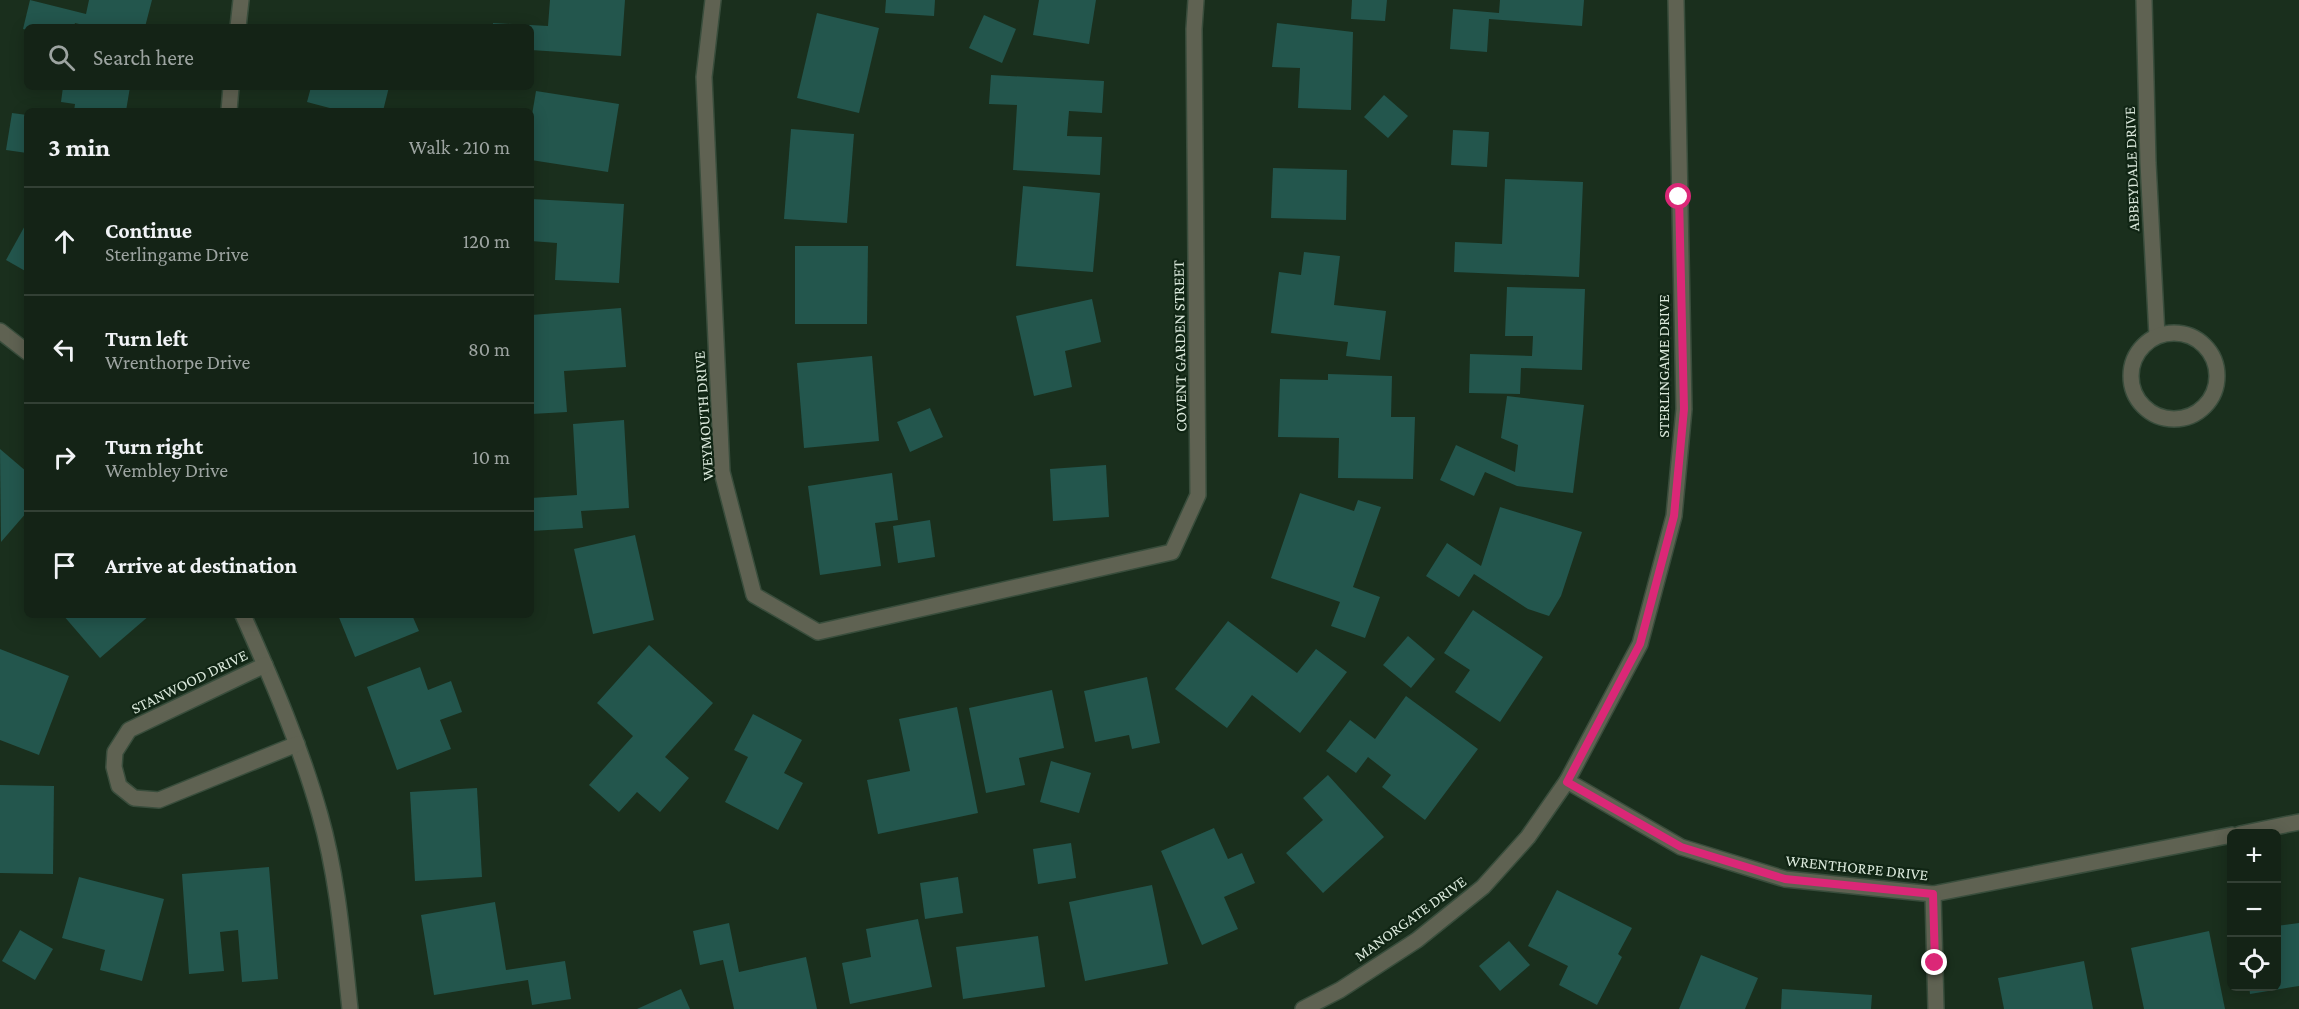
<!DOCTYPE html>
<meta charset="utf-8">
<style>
:root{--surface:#142316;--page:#212f23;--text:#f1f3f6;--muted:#9da4a1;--line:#334035}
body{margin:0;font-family:"Crimson Pro",serif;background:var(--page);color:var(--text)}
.controls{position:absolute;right:18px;bottom:18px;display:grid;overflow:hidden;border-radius:9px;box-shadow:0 3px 15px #0003}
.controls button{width:54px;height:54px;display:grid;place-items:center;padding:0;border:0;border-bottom:2px solid var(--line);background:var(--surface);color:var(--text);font:30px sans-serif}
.stop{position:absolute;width:18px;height:18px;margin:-14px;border:4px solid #db2777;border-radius:50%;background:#fff}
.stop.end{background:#db2777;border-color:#fff;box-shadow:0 2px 6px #0008}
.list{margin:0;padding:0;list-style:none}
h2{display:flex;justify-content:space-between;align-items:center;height:78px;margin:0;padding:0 24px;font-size:26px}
h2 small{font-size:20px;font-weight:400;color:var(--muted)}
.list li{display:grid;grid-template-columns:39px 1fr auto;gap:18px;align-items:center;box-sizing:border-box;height:108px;padding:0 24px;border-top:2px solid var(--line)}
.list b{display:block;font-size:22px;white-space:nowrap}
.list p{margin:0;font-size:20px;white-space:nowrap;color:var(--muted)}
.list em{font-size:20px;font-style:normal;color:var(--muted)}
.icon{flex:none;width:33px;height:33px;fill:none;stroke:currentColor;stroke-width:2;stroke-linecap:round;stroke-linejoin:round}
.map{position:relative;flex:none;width:2299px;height:1009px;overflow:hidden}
.search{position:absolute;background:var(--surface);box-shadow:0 3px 15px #0003;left:24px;top:24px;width:510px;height:66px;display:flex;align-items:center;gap:15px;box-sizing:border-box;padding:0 21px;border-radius:9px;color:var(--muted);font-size:22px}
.panel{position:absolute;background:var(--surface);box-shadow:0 3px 15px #0003;left:24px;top:108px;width:510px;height:510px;border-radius:9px}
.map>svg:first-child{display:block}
.building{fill:#23564d}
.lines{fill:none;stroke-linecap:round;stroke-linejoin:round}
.street-casing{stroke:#394d3c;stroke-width:18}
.street{stroke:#5f6252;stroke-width:15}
.route{stroke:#db2777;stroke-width:8}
.labels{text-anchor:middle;stroke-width:4.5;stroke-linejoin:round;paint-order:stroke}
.street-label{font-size:16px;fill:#dbe9dc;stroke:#102514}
</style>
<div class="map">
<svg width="2299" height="1009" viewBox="0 0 2299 1009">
<rect width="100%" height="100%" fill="#1a2f1d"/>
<g class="building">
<path d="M30,0L86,14L89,0H152L145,27H91L75,23L74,27H27V30L23,29Z"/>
<path d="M550,0H625L621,56L531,50V27H493V23L548,26Z"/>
<path d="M886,0H935L934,16L885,13Z"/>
<path d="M1039,0H1096L1089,44L1033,35Z"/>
<path d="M1352,0H1387L1385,21L1351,19Z"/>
<path d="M1500,0H1584L1582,26L1489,19L1487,52L1450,49L1453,9L1499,13Z"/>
<path d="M817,13L879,28L859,113L797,98Z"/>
<path d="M984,15L1016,29L1002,63L969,48Z"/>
<path d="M1277,23L1353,32L1351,110L1298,108L1300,68L1272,67Z"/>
<path d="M991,75L1104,81L1102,113L1069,111L1067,136L1102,137L1100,175L1013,170L1017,105L989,104Z"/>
<path d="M63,87H130L126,111H74L75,104L61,102Z"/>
<path d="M311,87H389L383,111H341L307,102Z"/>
<path d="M536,91L619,104L608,172L531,160V121Z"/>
<path d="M1384,95L1408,116L1388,138L1364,117Z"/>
<path d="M12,113L27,115V153L6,150Z"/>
<path d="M791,129L854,134L847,223L784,219Z"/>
<path d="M1453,130L1489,132L1487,167L1451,165Z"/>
<path d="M1273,168L1347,170L1346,220L1271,218Z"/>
<path d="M1505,179L1583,182L1579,277L1454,272L1455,242L1502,244Z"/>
<path d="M1023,186L1100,193L1093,272L1016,266Z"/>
<path d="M531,199L624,204L619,283L555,280L557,243L531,241Z"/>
<path d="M27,222V272L6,260Z"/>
<path d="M795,246H868L867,324H795Z"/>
<path d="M1304,252L1340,256L1334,305L1386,311L1380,360L1346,356L1348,342L1271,333L1279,272L1301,275Z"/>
<path d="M1507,287L1585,289L1582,370L1521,368L1520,394L1469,393L1470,354L1532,356L1533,336H1505Z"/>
<path d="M1092,299L1101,342L1065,351L1072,387L1034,396L1016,316Z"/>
<path d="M621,308L626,367L564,371L567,412L531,414V315Z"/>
<path d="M872,356L879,441L804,448L797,363Z"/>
<path d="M1328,374L1392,376L1391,417H1415L1413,479L1338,478L1339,438L1278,437L1280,379L1328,380Z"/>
<path d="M1507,396L1584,405L1573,493L1517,486L1485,472L1474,496L1440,480L1456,445L1515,472L1518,445L1501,438Z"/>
<path d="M930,408L943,437L910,452L897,422Z"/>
<path d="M624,420L629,508L581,511L583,528L531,531V498L577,495L573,424Z"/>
<path d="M0,449L27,472V512L1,542Z"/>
<path d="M1106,465L1109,517L1053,521L1050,469Z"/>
<path d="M892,473L898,520L875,523L881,566L820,575L808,486Z"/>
<path d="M1300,493L1354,511L1358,500L1381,507L1353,587L1380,597L1365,638L1331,626L1340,602L1271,578Z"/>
<path d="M1500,507L1582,532L1561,596L1549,616L1528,609L1474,574L1459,597L1426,576L1447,543L1481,566Z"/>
<path d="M930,520L935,557L898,563L893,526Z"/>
<path d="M635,535L654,620L593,634L574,549Z"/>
<path d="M1473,610L1543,657L1500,722L1455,692L1470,670L1444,653Z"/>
<path d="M63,615H150L100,658Z"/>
<path d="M338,615H412L419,631L355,657Z"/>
<path d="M1228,621L1297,673L1316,649L1347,672L1300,733L1252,695L1227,728L1175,689Z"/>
<path d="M1408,636L1435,659L1411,688L1383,665Z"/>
<path d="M649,645L713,703L665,757L689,778L660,812L637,792L619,812L589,785L633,736L597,703Z"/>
<path d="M0,649L69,676L39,755L0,740Z"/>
<path d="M420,667L428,690L451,681L462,712L440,720L451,749L397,770L367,687Z"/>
<path d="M1147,677L1160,743L1132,749L1129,735L1095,742L1084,691Z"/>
<path d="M1052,690L1064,748L1019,758L1025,785L986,793L969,708Z"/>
<path d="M1406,696L1478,749L1425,820L1382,787L1391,775L1368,757L1356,773L1326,751L1350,720L1375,739Z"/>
<path d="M957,707L978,813L878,834L867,780L910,771L899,719Z"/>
<path d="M753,714L802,740L784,773L803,783L778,830L725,802L748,757L734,750Z"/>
<path d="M1051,761L1091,773L1079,813L1040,802Z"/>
<path d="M1328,775L1384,837L1323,893L1286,853L1323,820L1303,798Z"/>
<path d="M0,785L54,786L53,874L0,873Z"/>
<path d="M477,788L482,877L415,881L410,792Z"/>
<path d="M1214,828L1228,859L1242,853L1255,883L1224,897L1238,929L1202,945L1161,851Z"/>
<path d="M1071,843L1076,878L1038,884L1033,849Z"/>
<path d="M269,867L278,979L242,982L238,930L220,932L224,971L189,974L182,874Z"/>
<path d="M79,877L164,899L142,981L100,970L105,950L62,938Z"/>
<path d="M958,877L963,913L925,919L920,883Z"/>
<path d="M1152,885L1168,964L1085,981L1069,902Z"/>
<path d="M1557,890L1632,928L1618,954L1622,957L1597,1005L1559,985L1568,966L1528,946Z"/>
<path d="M495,902L506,970L565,961L571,999L532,1005L528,980L434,995L421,915Z"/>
<path d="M918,919L932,987L850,1004L842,963L871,957L866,929Z"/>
<path d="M729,923L739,972L806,957L817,1009H734L723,960L700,965L693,931Z"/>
<path d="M2299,923V986L2250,994L2249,986H2276V926Z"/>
<path d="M20,930L53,949L35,980L2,961Z"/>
<path d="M2209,931L2225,1009H2144L2131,948Z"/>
<path d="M1038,936L1045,987L963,999L956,947Z"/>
<path d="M1509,941L1530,965L1500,991L1479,966Z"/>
<path d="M1701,955L1758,978L1745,1009H1679Z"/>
<path d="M2084,961L2093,1009H2004L1998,978Z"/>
<path d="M681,989L690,1009H637Z"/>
<path d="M1782,989L1872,995L1871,1009H1781Z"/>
</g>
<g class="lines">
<g class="street-casing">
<g id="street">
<path d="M713,0L704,77L722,472L754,595L818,632L1172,552L1198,495L1194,29L1196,0"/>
<path d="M2144,0L2148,163L2157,336"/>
<path d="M238,27L241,0"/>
<path d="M229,111L231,87"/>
<path d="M0,331L27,352"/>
<circle cx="2174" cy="376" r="43"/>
<path d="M243,615C272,680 301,747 320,815C338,878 343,945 350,1009"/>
<path d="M265,665L129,730L115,752L114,767L119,786L134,798L159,800L297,744"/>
<path d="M1567,781L1681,847L1785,879L1933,894L2232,835"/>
<path d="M2240,834L2299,822"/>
<path d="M1933,894L1936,1009"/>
<path d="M1303,1009L1340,990L1417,940L1483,887L1528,837L1567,781L1640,644L1674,516L1684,409L1676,0"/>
</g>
</g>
<use href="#street" class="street"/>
</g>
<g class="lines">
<path class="route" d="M1679,197L1684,409L1674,516L1640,644L1567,782L1681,847L1785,879L1933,894L1935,963"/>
</g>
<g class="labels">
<g class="street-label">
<text transform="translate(2131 169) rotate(-92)" y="6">ABBEYDALE DRIVE</text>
<text transform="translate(1179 346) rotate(-91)" y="6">COVENT GARDEN STREET</text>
<text transform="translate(1663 366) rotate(-90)" y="6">STERLINGAME DRIVE</text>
<text transform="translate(703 416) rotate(-94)" y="6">WEYMOUTH DRIVE</text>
<text transform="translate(189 681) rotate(-26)" y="6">STANWOOD DRIVE</text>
<text transform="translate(1857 867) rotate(6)" y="6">WRENTHORPE DRIVE</text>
<text transform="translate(1410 918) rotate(-36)" y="6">MANORGATE DRIVE</text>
</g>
</g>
</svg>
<div class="controls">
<button>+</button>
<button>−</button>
<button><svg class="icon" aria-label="locate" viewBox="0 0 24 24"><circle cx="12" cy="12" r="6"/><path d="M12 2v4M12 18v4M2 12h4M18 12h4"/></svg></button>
</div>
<div class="stop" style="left:1679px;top:197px"></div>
<div class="stop end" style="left:1935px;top:963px"></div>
<div class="search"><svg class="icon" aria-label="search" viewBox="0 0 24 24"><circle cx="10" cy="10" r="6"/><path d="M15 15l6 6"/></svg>Search here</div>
<section class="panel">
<h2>3 min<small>Walk · 210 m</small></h2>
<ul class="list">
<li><svg class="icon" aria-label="ahead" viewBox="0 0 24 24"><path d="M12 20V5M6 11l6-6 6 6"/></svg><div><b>Continue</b><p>Sterlingame Drive</p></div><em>120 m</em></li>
<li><svg class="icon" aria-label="left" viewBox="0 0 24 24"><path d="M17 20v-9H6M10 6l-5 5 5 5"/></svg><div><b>Turn left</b><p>Wrenthorpe Drive</p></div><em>80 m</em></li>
<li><svg class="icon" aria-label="right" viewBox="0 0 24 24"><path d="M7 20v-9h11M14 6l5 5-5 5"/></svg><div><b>Turn right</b><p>Wembley Drive</p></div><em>10 m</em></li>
<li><svg class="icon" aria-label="arrive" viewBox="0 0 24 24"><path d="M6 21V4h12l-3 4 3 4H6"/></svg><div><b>Arrive at destination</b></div></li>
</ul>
</section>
</div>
